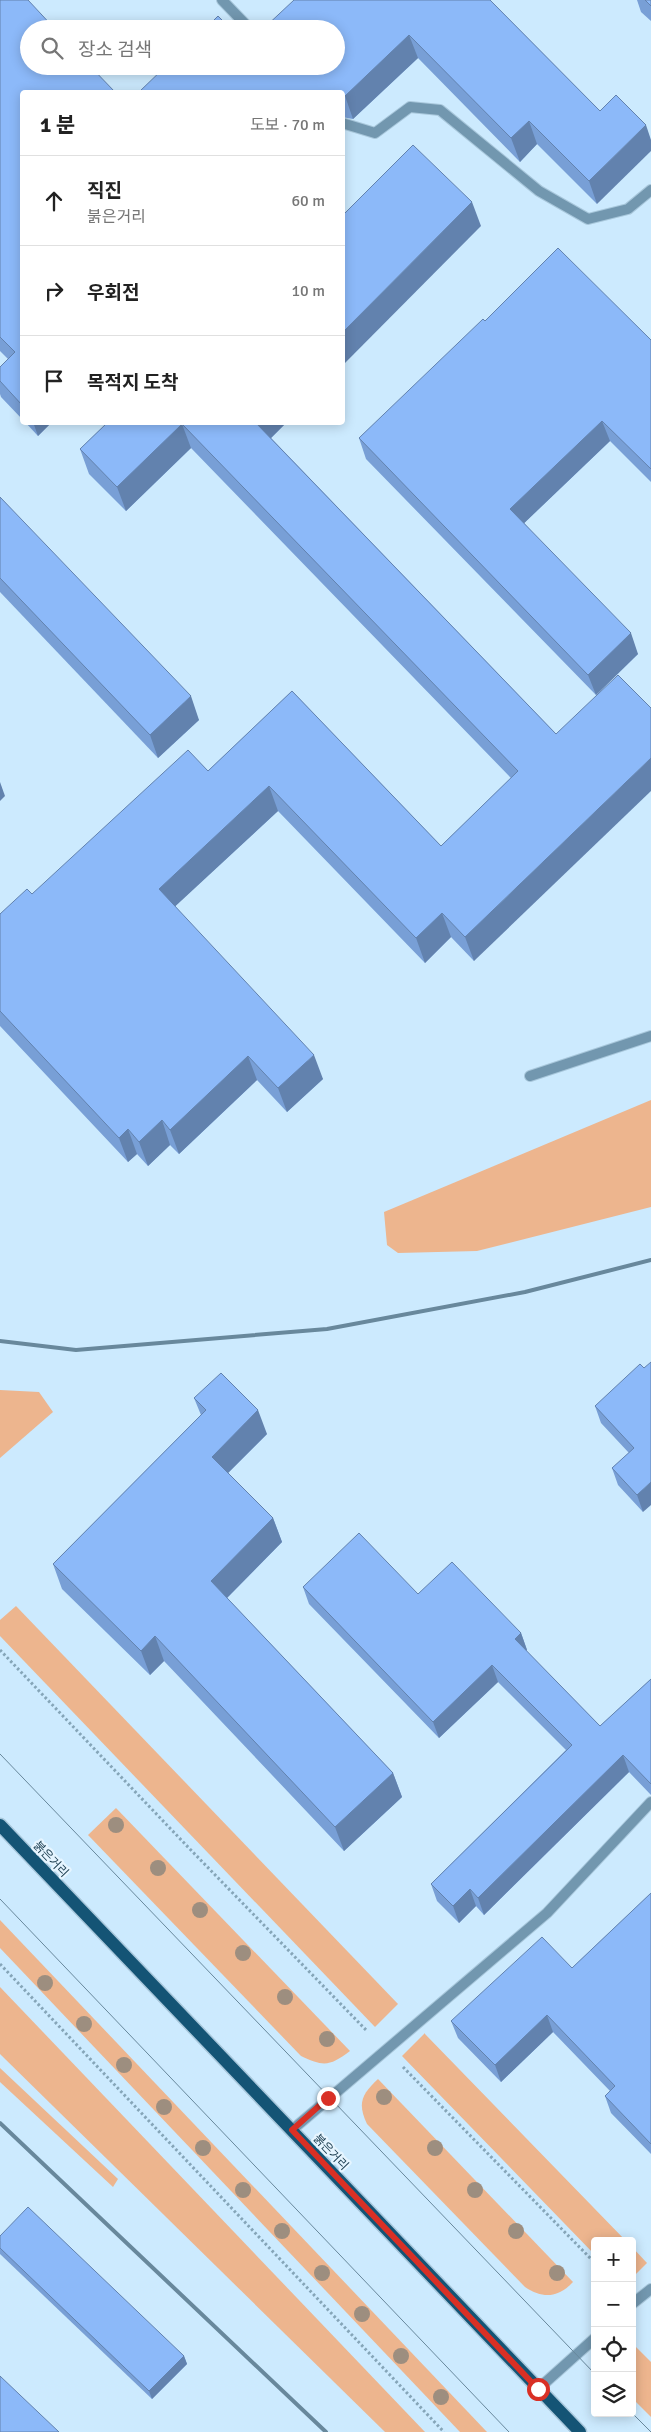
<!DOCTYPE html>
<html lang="ko">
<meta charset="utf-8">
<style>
:root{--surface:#fff;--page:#f2f2f2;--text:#222;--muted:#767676;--line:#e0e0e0}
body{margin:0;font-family:Signika,"Noto Sans KR",sans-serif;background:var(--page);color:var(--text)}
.controls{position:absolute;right:15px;bottom:15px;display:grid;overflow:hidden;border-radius:5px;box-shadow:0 2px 12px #0003}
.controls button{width:45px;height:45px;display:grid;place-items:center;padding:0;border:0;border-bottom:1px solid var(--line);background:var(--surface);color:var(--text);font:25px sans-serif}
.stop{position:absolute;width:15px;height:15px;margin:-11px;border:4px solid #d93025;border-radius:50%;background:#fff}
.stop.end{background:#d93025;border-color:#fff;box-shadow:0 1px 5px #0008}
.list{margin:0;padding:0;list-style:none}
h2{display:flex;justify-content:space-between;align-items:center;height:65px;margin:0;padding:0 20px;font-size:21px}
h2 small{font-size:16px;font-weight:400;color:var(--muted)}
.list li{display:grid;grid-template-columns:32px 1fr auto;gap:15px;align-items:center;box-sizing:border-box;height:90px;padding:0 20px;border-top:1px solid var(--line)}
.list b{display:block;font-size:19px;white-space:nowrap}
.list p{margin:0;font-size:16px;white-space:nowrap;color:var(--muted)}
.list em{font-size:16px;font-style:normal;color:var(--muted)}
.icon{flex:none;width:28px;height:28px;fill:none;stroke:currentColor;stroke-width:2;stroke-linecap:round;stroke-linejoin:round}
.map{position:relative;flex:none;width:651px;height:2432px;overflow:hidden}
.search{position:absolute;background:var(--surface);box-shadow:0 2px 12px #0003;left:20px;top:20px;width:325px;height:55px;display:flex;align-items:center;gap:12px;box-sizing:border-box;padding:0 18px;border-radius:28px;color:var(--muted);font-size:19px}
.panel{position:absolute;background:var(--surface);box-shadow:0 2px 12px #0003;left:20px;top:90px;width:325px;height:335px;border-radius:5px}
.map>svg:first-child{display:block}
.green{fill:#edb58e}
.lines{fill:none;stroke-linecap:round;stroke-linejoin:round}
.service-casing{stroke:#a8c7db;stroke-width:12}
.minor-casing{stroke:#a8c7db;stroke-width:12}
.primary-casing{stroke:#a8c7db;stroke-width:15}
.path{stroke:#85a5b8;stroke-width:3;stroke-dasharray:2.5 2.5;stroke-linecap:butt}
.service{stroke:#7297af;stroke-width:10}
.minor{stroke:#7297af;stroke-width:10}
.primary{stroke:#145475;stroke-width:12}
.tram{stroke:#68889c;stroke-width:1}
.rail{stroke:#68889c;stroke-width:4}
.tree{fill:#9d8e7f}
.wall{fill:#789fd6}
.shaded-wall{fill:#6282ae}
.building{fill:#8cb9f9;stroke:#6282ae}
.route{stroke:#d93025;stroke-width:6}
.labels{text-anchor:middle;stroke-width:4.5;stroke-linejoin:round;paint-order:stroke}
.street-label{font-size:12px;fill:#193b4e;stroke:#e6f5ff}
</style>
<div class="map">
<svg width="651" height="2432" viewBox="0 0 651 2432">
<rect width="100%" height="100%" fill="#cceafe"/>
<g class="green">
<path d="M651,1100V1207L477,1251L398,1253L387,1245L384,1212Z"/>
<path d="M0,1390L39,1392L53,1412L0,1458Z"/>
<path d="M16,1606L398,2004L375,2027L0,1636V1620Z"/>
<path d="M116,1808L350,2051C330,2066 324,2067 301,2056L88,1835Z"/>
<path d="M0,1920L487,2432H460L0,1948Z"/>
<path d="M0,1987L425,2432H385L0,2054Z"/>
<path d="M425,2033V2034L626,2241H595V2255L402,2056Z"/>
<path d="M0,2068L118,2179L113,2187L0,2082Z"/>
<path d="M378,2079L573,2282C558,2298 543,2299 525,2287L367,2124C357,2103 362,2094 378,2079Z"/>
<path d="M632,2247L647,2263L632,2278Z"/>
<path d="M632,2343L651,2362V2417L632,2398Z"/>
</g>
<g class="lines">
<g class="service-casing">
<g id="service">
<path d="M222,0L250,29"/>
<path d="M342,123L375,133L410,107L440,110L539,191L588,219L628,209L651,190"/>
<path d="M530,1076L651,1036"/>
</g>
</g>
<g class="minor-casing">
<g id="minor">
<path d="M292,2130L547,1913L651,1802"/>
<path d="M632,2304L651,2289"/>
<path d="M538,2389L595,2338"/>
</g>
</g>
<g class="primary-casing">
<path id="primary" d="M0,1825L580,2432"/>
</g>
<g class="path">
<path d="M0,1650L186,1845L367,2031"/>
<path d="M0,1964L444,2432"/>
<path d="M403,2067L595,2263"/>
</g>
<use href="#service" class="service"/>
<use href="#minor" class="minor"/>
<use href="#primary" class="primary"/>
<g class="tram">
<path d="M0,1754L595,2374"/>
<path d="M0,1899L509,2432"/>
<path d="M632,2413L651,2432"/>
</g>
<g class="rail">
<path d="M0,1341L76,1350L327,1329L525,1292L651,1260"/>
<path d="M0,2123L326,2432"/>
</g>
</g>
<g class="tree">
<circle cx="116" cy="1825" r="8"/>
<circle cx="158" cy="1868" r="8"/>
<circle cx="200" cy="1910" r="8"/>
<circle cx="243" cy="1953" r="8"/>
<circle cx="45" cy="1983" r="8"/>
<circle cx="285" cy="1997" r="8"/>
<circle cx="84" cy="2024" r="8"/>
<circle cx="327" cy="2039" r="8"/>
<circle cx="124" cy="2065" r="8"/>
<circle cx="384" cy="2097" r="8"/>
<circle cx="164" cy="2107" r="8"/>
<circle cx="203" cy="2148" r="8"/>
<circle cx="435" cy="2148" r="8"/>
<circle cx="243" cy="2190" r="8"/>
<circle cx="475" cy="2190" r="8"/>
<circle cx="282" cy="2231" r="8"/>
<circle cx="516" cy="2231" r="8"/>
<circle cx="322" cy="2273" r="8"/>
<circle cx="557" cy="2273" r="8"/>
<circle cx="362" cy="2314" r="8"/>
<circle cx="401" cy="2356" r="8"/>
<circle cx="441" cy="2397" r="8"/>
</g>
<g class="wall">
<path d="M0,0L22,92V419L1,397L0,394V367L8,359L0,351Z"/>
<path d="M490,0L600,111L597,204L537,144L520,162L418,58L353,119L342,117V92L298,74H302L295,66H336Z"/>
<path d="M637,0H651V21L641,12Z"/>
<path d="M485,321L651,340V482L610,441L524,523L638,654L596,695L366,459L359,438Z"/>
<path d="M25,422H52L38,436Z"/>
<path d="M108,422H287L271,438L556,734L474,961L451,937L425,963L278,811L175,906L323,1079L287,1112L257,1080L179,1154L170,1145L148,1166L137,1154L128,1162L0,1026V914L32,894L208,771L292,691L441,846L511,778L191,448L126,511L89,474L80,449Z"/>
<path d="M0,497L199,720L158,758L0,592Z"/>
<path d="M644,1368L643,1512L618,1485L612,1468L629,1453L601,1423L595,1406Z"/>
<path d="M194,1398L267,1434L228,1473L273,1518L282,1542L227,1598L393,1773L402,1797L344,1851L164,1661L150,1675L62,1589L53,1564L201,1415Z"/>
<path d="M303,1587L418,1594L521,1633L527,1650L526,1651L600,1726L651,1679V1795L629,1772L484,1915L476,1906L459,1923L437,1901L431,1884L566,1750L498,1682L439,1738L309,1604Z"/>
<path d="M651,1893V2154L611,2113L605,2096L610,2091L553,2032L501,2082L458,2038L451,2021L572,1968Z"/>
<path d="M0,2236L184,2356L187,2364L152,2399L0,2254Z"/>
</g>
<g class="shaded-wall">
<path d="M409,35L418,58L353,119L345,96Z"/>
<path d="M529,121L537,144L520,162L511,138Z"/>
<path d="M646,125L651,140V151L597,204L589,181Z"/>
<path d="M472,202L481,226L342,366V333Z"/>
<path d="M602,421L610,441L517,530L510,509Z"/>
<path d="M33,422H52L38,436Z"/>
<path d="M255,422H287L263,446Z"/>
<path d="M182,424L191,448L126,511L117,487Z"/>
<path d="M631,633L638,654L596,695L588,675Z"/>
<path d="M191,696L199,720L158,758L150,735Z"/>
<path d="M651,758V791L474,961L465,937Z"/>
<path d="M0,782L5,796L0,801Z"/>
<path d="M269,786L278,811L168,913L159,889Z"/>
<path d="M442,913L451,937L425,963L416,938Z"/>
<path d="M314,1055L323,1079L287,1112L278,1088Z"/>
<path d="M248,1056L257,1080L179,1154L170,1130Z"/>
<path d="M162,1120L170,1145L148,1166L139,1142Z"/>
<path d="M128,1129L137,1154L128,1162L119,1138Z"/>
<path d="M258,1410L267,1434L220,1481L212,1457Z"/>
<path d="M651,1482V1505L643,1512L637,1495Z"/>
<path d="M273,1518L282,1542L220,1605L211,1581Z"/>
<path d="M521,1633L527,1650L521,1656L515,1639Z"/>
<path d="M155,1636L164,1661L150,1675L141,1651Z"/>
<path d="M492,1665L498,1682L439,1738L433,1722Z"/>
<path d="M623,1755L629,1772L484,1915L478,1898Z"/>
<path d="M393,1773L402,1797L344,1851L335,1827Z"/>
<path d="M470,1889L476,1906L459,1923L453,1906Z"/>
<path d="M547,2015L553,2032L501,2082L495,2065Z"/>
<path d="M184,2356L187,2364L152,2399L149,2391Z"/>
</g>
<g class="building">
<path d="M0,0H28L55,29H29V66H90L115,92H22V405L0,381V367L15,352L0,337Z"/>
<path d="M294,0H490L600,111L616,95L646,125L589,181L529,121L511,138L409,35L345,96L342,95V92H139L166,66H291L298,74H307L309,67L308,66H336V29H263Z"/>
<path d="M645,0H651V6Z"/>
<path d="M218,16L231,29H205Z"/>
<path d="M413,145L472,202L342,333V216Z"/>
<path d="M558,248L651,340V469L602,421L510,509L631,633L588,675L359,438L483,319L485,321Z"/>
<path d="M108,422H255L556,734L618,675L651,708V758L465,937L442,913L416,938L269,786L159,889L314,1055L278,1088L248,1056L170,1130L162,1120L139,1142L128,1129L119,1138L0,1011V914L27,889L32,894L188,750L208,771L292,691L441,846L518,771L182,424L117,487L80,449Z"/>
<path d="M0,497L191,696L150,735L0,578Z"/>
<path d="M651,1362V1482L637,1495L612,1468L634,1448L595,1406L640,1364L644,1368Z"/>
<path d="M221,1373L258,1410L212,1457L273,1518L211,1581L393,1773L335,1827L155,1636L141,1651L53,1564L206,1410L194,1398Z"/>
<path d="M359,1533L418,1594L452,1562L521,1633L515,1639L600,1726L651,1679V1784L623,1755L478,1898L470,1889L453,1906L431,1884L572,1745L492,1665L433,1722L303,1587Z"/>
<path d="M651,1893V2144L605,2096L615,2086L547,2015L495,2065L451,2021L542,1937L572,1968Z"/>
<path d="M28,2207L184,2356L149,2391L0,2248V2236Z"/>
<path d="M0,2376L59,2432H0Z"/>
</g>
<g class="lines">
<path class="route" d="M328,2098L292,2130L538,2389"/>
</g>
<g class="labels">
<g class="street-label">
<text transform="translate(51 1859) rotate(46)" y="4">붉은거리</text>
<text transform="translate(331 2152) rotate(46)" y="4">붉은거리</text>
</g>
</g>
</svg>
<div class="controls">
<button>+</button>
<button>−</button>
<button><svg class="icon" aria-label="locate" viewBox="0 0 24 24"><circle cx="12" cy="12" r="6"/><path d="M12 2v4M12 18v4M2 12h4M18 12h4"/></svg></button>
<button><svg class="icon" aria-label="layers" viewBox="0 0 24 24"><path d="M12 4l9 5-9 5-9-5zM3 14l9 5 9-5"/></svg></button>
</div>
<div class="stop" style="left:538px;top:2389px"></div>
<div class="stop end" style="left:328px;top:2098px"></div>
<div class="search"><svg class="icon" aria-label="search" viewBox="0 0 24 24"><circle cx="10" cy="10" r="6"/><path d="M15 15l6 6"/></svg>장소 검색</div>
<section class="panel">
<h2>1 분<small>도보 · 70 m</small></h2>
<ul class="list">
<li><svg class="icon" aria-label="ahead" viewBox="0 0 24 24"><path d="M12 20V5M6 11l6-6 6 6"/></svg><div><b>직진</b><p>붉은거리</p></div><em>60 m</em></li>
<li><svg class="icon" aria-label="right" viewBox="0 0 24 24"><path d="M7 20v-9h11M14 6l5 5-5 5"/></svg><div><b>우회전</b></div><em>10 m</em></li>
<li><svg class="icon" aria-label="arrive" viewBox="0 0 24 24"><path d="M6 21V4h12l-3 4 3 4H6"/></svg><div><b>목적지 도착</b></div></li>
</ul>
</section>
</div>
